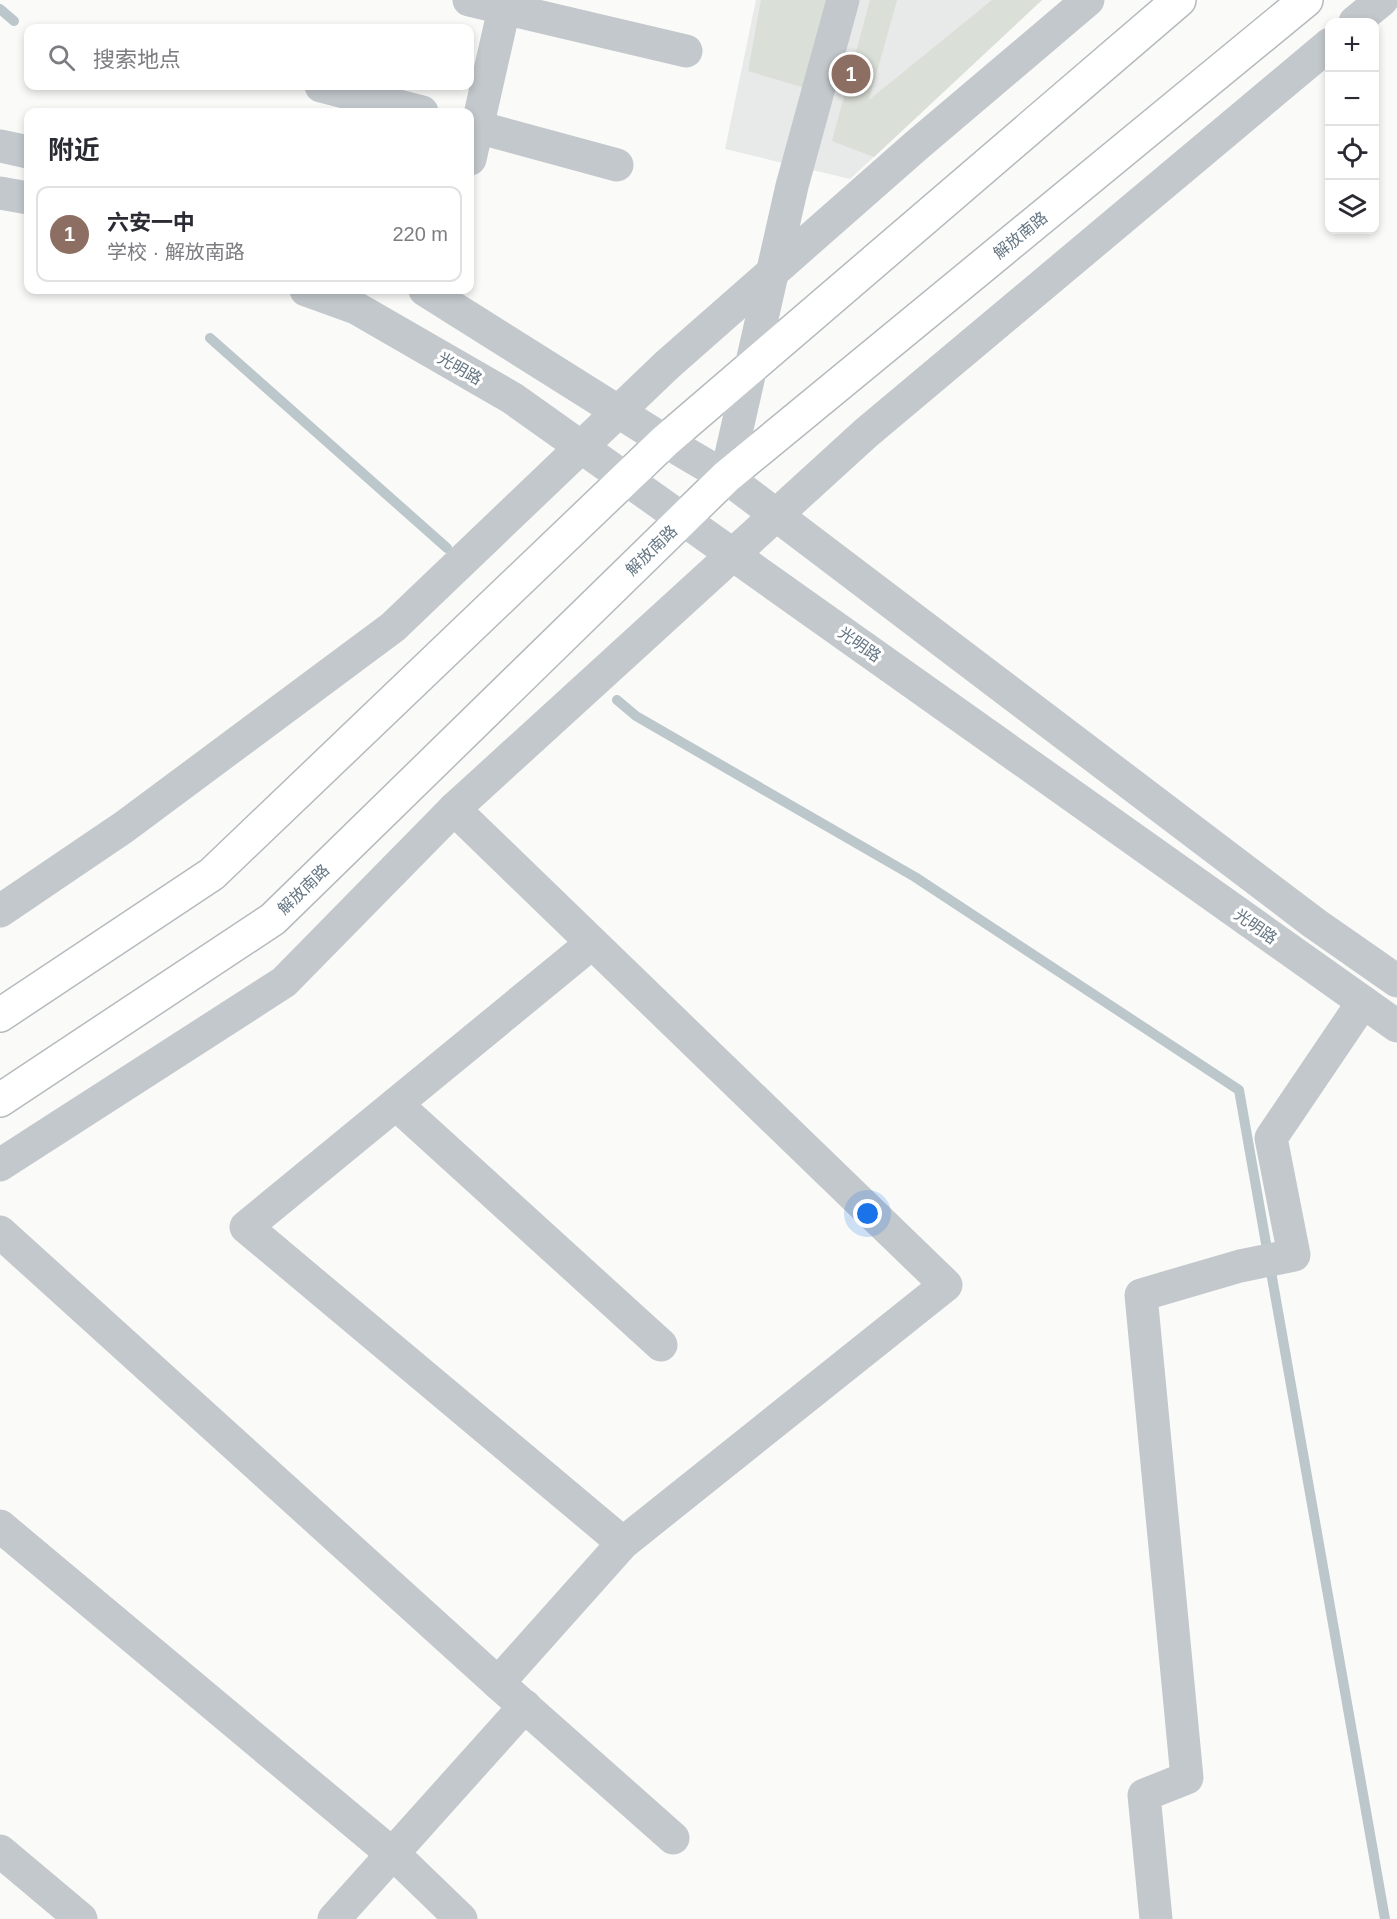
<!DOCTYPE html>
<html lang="zh">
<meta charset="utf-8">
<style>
:root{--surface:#fff;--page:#f2f2f3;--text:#2b2b33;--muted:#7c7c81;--line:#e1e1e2;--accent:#111827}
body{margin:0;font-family:Arial,"Noto Sans SC",sans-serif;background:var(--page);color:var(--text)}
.controls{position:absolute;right:18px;top:18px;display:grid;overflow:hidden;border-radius:12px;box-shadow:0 3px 9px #0003}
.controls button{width:54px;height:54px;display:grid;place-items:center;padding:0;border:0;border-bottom:2px solid var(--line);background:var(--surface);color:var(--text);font:30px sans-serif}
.you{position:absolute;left:868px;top:1214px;width:21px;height:21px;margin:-15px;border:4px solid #fff;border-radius:50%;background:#1a73e8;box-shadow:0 0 0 9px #1a73e833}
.badge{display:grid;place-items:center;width:39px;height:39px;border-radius:50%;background:var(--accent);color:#fff;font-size:20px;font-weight:700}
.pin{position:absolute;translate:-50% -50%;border:3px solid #fff;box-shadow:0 2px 6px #0006}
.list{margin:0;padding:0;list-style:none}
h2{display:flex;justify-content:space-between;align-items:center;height:78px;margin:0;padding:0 24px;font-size:26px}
h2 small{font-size:20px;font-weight:400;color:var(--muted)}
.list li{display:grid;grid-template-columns:39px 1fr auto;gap:18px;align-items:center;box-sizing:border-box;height:96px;margin:0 12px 12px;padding:0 12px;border:2px solid var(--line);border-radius:12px}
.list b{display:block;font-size:22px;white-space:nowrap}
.list p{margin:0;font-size:20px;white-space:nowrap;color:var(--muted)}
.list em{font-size:20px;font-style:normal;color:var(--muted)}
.icon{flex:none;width:33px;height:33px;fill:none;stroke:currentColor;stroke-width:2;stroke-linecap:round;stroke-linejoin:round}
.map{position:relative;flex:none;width:1397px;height:1919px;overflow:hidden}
.search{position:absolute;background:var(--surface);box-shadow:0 3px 9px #0003;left:24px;top:24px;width:450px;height:66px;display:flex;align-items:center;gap:15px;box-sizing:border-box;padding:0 21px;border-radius:12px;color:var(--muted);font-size:22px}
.panel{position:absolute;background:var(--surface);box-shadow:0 3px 9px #0003;left:24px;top:108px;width:450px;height:186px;border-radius:12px}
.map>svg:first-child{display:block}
.built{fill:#e8e9e9}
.green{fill:#dadfd7}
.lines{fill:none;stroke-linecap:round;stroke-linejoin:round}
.stream{stroke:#bbc7cb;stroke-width:10}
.major-casing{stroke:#b5babe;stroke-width:36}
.minor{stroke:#c3c8cc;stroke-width:33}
.major{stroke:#fff;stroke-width:33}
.labels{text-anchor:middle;stroke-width:6;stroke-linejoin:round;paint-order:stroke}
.street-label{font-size:16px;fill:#657683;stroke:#fff}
</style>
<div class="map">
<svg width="1397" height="1919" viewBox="0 0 1397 1919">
<rect width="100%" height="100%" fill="#fafaf8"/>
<path class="built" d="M756,0H1042L850,179L725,149Z"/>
<g class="green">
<path d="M761,0H829L805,88L748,71Z"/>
<path d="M870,0H897L869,100L992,0H1042L874,157L832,141Z"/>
</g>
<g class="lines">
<g class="stream">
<path d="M0,9L14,21"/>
<path d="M210,338L447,548"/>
<path d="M617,700L636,716L915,877L1239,1090L1385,1919"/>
</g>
<g class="major-casing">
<g id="major">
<path d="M0,1015L212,874L665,441L1179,0"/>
<path d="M0,1100L273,919L726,477L1306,0"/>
</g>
</g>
<g class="minor">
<path d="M469,0L686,51"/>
<path d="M1355,22L1382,0"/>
<path d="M321,86L422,112"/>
<path d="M470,125L617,165"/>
<path d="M0,146L28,152"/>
<path d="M470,159L506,0"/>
<path d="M0,193L28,198"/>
<path d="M306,290L356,308L512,398L1397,1026"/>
<path d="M425,290L665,441L726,477L1314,923L1397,981"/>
<path d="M726,477L792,186L843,0"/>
<path d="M454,809L946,1285L623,1543L498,1683"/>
<path d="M0,911L124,827L393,627L667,365L917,145L1088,0"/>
<path d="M592,943L246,1227L623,1543"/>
<path d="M396,1104L661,1345"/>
<path d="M0,1165L284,982L454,809L866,433L1330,44"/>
<path d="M0,1232L498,1683L673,1838"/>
<path d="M0,1526L403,1863L461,1919"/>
<path d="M0,1851L81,1919"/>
<path d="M334,1919L525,1706"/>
<path d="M1156,1919L1144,1795L1187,1778L1141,1295L1240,1266L1294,1255L1271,1138L1363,1002"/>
</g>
<use href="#major" class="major"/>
</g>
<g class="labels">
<g class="street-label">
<text transform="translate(1020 235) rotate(-39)" y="6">解放南路</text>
<text transform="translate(460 368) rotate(30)" y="6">光明路</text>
<text transform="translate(651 550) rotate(-44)" y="6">解放南路</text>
<text transform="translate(860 644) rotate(35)" y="6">光明路</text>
<text transform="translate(303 889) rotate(-44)" y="6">解放南路</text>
<text transform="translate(1256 926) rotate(35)" y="6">光明路</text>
</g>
</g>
</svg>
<div class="controls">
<button>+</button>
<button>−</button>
<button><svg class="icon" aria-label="locate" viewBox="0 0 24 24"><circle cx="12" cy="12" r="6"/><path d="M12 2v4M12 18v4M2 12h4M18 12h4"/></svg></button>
<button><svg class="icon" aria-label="layers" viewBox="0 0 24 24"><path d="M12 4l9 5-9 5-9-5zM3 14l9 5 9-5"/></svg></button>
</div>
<div class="you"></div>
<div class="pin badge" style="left:851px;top:74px;background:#8d6e63">1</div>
<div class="search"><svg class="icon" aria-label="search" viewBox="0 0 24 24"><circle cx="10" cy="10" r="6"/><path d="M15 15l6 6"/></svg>搜索地点</div>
<section class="panel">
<h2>附近<small></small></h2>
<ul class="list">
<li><span class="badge" style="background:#8d6e63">1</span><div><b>六安一中</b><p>学校 · 解放南路</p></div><em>220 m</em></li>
</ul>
</section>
</div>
